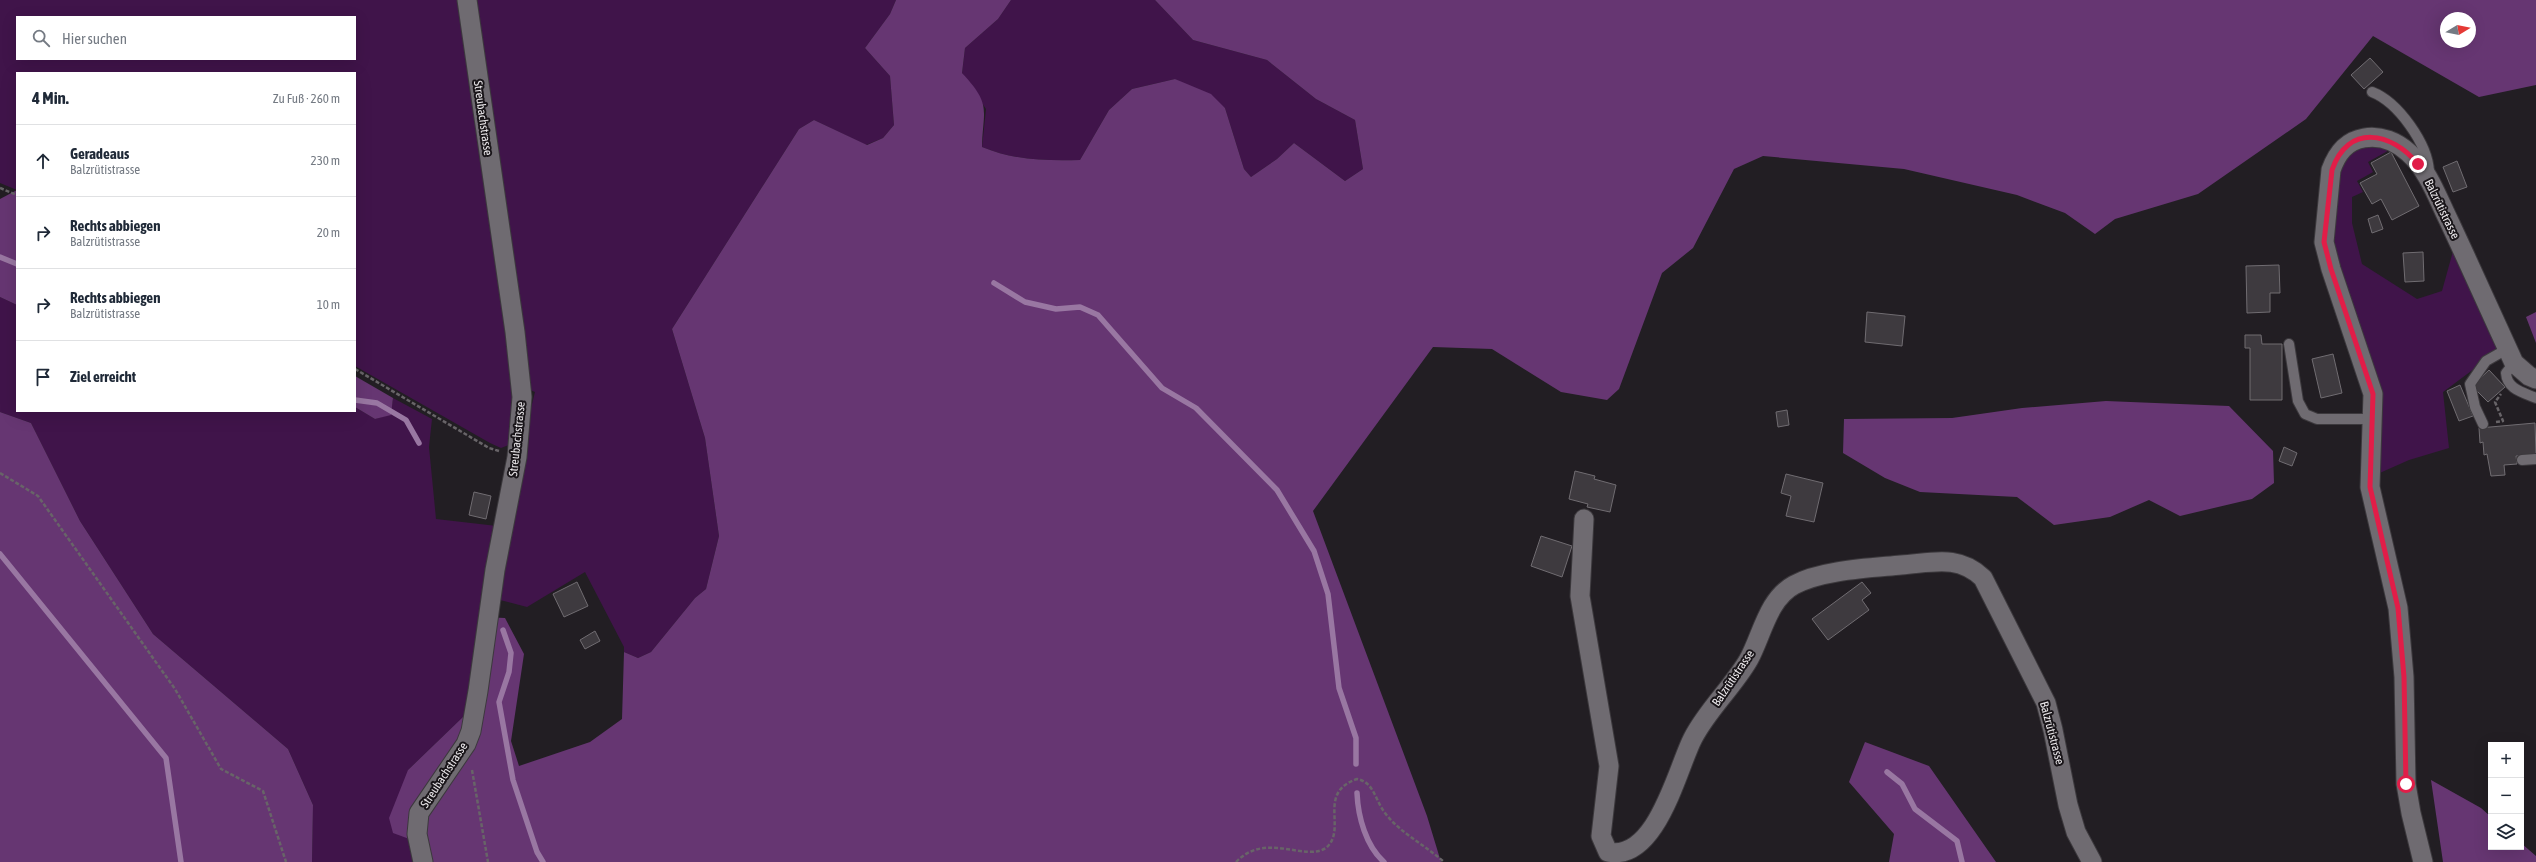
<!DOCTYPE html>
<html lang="de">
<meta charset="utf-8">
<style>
:root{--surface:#fff;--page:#f2f2f3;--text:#1f2937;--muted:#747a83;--line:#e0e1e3}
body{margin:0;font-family:"Asap Condensed",sans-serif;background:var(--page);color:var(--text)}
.controls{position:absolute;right:12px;bottom:12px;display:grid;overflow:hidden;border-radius:0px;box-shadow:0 4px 16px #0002}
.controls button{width:36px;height:36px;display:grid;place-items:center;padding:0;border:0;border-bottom:1px solid var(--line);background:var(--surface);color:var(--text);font:20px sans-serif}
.compass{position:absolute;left:2440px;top:12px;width:36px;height:36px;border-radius:50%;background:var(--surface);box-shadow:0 4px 16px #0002;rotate:80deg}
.stop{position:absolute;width:12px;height:12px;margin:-9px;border:3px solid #e11d48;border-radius:50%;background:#fff}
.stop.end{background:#e11d48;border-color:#fff;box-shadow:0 1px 4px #0008}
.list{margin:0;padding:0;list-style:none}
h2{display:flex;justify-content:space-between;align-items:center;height:52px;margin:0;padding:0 16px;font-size:17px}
h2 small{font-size:13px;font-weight:400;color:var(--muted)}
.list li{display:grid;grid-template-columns:26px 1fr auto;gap:12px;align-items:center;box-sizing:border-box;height:72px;padding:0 16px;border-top:1px solid var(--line)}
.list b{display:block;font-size:15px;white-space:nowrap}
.list p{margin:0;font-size:13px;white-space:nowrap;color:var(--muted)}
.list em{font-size:13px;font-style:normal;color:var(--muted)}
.icon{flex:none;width:22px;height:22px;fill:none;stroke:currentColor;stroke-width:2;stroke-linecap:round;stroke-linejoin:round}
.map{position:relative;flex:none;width:2536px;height:862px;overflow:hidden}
.search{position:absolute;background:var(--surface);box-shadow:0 4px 16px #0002;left:16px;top:16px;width:340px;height:44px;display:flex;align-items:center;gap:10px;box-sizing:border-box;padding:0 14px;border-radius:0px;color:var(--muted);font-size:15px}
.panel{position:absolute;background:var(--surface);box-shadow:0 4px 16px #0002;left:16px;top:72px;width:340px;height:340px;border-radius:0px}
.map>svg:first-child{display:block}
.green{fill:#40144a;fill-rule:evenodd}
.forest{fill:#663672;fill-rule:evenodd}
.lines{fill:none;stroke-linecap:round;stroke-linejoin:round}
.stream{stroke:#9977a2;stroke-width:5.5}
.building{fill:#3e3a3f;stroke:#706c71}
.service-casing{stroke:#3c393d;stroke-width:12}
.minor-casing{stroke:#3c393d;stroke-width:21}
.path{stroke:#686468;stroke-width:2.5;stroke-dasharray:4 2;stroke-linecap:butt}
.service{stroke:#6f6b71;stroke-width:10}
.minor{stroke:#6f6b71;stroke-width:19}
.route{stroke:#e11d48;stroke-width:5}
.labels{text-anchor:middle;stroke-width:4;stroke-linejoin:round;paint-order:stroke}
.street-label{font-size:12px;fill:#ebe8eb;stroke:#191519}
</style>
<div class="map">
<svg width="2536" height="862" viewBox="0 0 2536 862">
<rect width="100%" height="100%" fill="#221e23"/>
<g class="green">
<path d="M0,0H465L514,371L511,444L501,448L490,443L355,366V73H17V190L0,183ZM17,17H355V59H17Z"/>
<path d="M474,0H896L890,14L865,48L890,76L894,125L883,138L866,145L814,120L799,129L672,329L705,438L719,536L706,589L695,598L651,652L638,658L624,652V647L585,572L527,607L500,600L499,593L531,408L535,392L528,389Z"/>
<path d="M1011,0H1155L1193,40L1267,60L1316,99L1355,120L1363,169L1345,181L1294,143L1277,159L1251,177L1244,169L1225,108L1175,79L1132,89L1109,110L1080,160C1046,161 1013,160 982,147L986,109L962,73L965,48L998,19Z"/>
<path d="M2363,144L2393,148L2368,162L2373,172L2357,181L2363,192L2352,197V223L2362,264L2417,299L2442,291L2455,244L2502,348L2443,392L2449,448L2409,460L2373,476L2375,436L2329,255L2333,184L2347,152Z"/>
<path d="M0,297L17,305V411H355V407L375,419L391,414L393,398L432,419L429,447L436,519L497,526L465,715L408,770L424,844L432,862H312L313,805L288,749L153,634L80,521L31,423L0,412Z"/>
</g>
<g class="forest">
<path d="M896,0H1011L998,19L965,48L962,73C992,105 983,109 982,147C1013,160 1046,161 1080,160L1109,110L1132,89L1175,79L1211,94L1225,108L1244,169L1251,177L1277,159L1294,143L1345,181L1363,169L1355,120L1316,99L1267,60L1193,40L1155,0H2536V85L2479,97L2373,36L2306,119L2198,194L2115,219L2095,234L2065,213L2017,195L1904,169L1763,156L1734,169L1693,248L1662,273L1619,389L1607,400L1561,392L1492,349L1433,347L1313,511L1427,816L1441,862H432L423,844L393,833L389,818L408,770L465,715L483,617L505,618L524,654L511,741L519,766L590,742L622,719L624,652L638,658L651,652L695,598L706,589L719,536L705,438L672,329L799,129L814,120L867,145L883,138L894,125L890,76L865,48L890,14ZM2446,18H2470V42H2446Z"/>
<path d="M17,190V305L0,297V199Z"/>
<path d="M2536,312V343L2526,317Z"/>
<path d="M355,376L393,398L391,415L375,419L355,407Z"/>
<path d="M2106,401L2229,406L2273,451L2274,483L2252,499L2180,516L2149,500L2110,517L2054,525L2017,497L1920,492L1885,478L1843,453L1844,419L1952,418L2022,408Z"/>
<path d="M0,412L31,423L80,521L153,634L288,749L313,805L312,862H0Z"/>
<path d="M1865,742L1929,766L1996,862H1889L1894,834L1849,782Z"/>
<path d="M2431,780L2481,808L2491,817V847H2521V843L2536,856V862H2443Z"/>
</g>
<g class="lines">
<g class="stream">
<path d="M0,257L17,264"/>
<path d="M994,283L1025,302L1056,309L1080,307L1098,315L1162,388L1196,408L1277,490L1314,551L1328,594L1339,688L1356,738V764"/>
<path d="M355,400L377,403L406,420L419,443"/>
<path d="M0,554L166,758L181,862"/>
<path d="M503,630L511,653L509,672L499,702L513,780L537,852L543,862"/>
<path d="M1887,772L1902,784L1915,809L1957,841L1962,862"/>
<path d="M1357,793C1358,817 1366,846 1384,862"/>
</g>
</g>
<g class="building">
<path d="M2370,58L2383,72L2364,89L2351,75Z"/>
<path d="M2391,152L2419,206L2392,220L2381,199L2372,204L2360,183L2377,174L2371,163Z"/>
<path d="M2457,161L2467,187L2453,192L2443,167Z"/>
<path d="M2378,215L2383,229L2372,233L2368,219Z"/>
<path d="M2423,252L2424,281L2405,282L2403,253Z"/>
<path d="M2279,265L2280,293H2270V312L2247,313L2246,266Z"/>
<path d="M1867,312L1905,316L1902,346L1865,342Z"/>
<path d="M2245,335H2261L2262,344H2282V400H2250V348H2245Z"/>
<path d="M2333,354L2342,393L2321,398L2312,359Z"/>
<path d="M2489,370L2505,387L2488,402L2472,386Z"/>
<path d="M2460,385L2473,416L2459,421L2447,391Z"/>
<path d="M1787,410L1789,425L1778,427L1776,412Z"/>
<path d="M2535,423L2536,455L2516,456L2517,464L2504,465L2505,475L2491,476L2487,454L2484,455L2483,442L2480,443L2479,428Z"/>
<path d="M2284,447L2297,453L2292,466L2279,461Z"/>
<path d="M1575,471L1595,476L1594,479L1616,485L1610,512L1587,507L1588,504L1569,499Z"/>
<path d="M1786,474L1823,483L1814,522L1786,516L1791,496L1781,493Z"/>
<path d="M474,492L491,496L486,519L469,515Z"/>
<path d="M1541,536L1572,546L1562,577L1531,566Z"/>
<path d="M577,582L588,606L564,617L553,594Z"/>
<path d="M1862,582L1871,593L1862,600L1869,610L1828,640L1812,619Z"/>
<path d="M595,631L600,641L585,649L580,640Z"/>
</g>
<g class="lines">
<g class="service-casing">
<g id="service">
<path d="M2372,92C2398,102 2428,144 2429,172"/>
<path d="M2289,344L2298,401L2305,414L2317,419H2373"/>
<path d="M2514,363L2506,373C2507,389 2522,392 2536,398"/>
<path d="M2483,424L2475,407L2470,384L2486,361L2507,349"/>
<path d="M2522,460L2536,459"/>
</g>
</g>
<g class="minor-casing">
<g id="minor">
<path d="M1584,519L1580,596L1609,766L1601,836L1608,852C1657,862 1678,766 1693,738C1708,709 1733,687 1749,659C1762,635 1768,599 1794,585C1821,570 1870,568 1901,565C1932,563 1958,554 1983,578L2046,703L2053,730L2068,805L2076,832L2092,862"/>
<path d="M423,862L417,834L419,813L466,744L471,731L478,691L495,570L517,457L522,397L515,332L467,0"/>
<path d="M2423,862L2411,813L2406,784L2404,677L2398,608L2370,487L2373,394L2331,269L2324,242L2331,170C2337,153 2346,141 2364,138C2381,135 2397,142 2409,153C2428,170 2438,199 2449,221C2471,268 2492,315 2514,363L2529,376L2536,379"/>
</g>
</g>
<g class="path">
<path d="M0,188L17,195"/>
<path d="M355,369L489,448L499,451"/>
<path d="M2496,422L2503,421L2495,402L2501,394"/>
<path d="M0,473L38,496L175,689L221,769L263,791L286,862"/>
<path d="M472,770L488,862"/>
<path d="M1236,862C1266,831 1304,862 1326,848C1348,829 1316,793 1357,779C1374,782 1375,800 1385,813C1400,833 1425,845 1444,862"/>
</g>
<use href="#service" class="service"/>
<use href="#minor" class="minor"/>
</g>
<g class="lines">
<path class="route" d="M2406,784L2404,677L2398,608L2370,487L2373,394L2331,269L2324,242L2332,170C2348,123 2392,132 2418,164"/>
</g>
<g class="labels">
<g class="street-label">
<text transform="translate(483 118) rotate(82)" y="4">Streubachstrasse</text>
<text transform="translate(2442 209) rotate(64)" y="4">Balzrütistrasse</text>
<text transform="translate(517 439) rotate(-84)" y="4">Streubachstrasse</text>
<text transform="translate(1733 678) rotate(-56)" y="4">Balzrütistrasse</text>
<text transform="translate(2052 733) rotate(75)" y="4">Balzrütistrasse</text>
<text transform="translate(444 775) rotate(-57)" y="4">Streubachstrasse</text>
</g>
</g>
</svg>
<div class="controls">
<button>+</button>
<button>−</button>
<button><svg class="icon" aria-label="layers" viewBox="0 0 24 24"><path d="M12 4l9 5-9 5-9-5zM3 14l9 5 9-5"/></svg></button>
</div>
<svg class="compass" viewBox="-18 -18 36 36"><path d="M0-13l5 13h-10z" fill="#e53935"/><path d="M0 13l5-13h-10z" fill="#747a83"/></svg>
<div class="stop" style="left:2406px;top:784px"></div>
<div class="stop end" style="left:2418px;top:164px"></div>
<div class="search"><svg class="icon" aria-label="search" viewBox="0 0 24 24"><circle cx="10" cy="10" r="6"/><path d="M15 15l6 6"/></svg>Hier suchen</div>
<section class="panel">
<h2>4 Min.<small>Zu Fuß · 260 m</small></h2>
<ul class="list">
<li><svg class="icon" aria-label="ahead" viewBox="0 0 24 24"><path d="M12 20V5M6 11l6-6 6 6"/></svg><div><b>Geradeaus</b><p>Balzrütistrasse</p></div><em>230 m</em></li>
<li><svg class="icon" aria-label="right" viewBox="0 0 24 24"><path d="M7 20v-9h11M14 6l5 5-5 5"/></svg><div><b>Rechts abbiegen</b><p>Balzrütistrasse</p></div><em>20 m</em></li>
<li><svg class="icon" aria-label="right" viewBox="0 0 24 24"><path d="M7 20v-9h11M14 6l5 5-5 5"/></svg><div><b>Rechts abbiegen</b><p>Balzrütistrasse</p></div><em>10 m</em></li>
<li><svg class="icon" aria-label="arrive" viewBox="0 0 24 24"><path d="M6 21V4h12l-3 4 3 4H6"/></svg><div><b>Ziel erreicht</b></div></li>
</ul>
</section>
</div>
